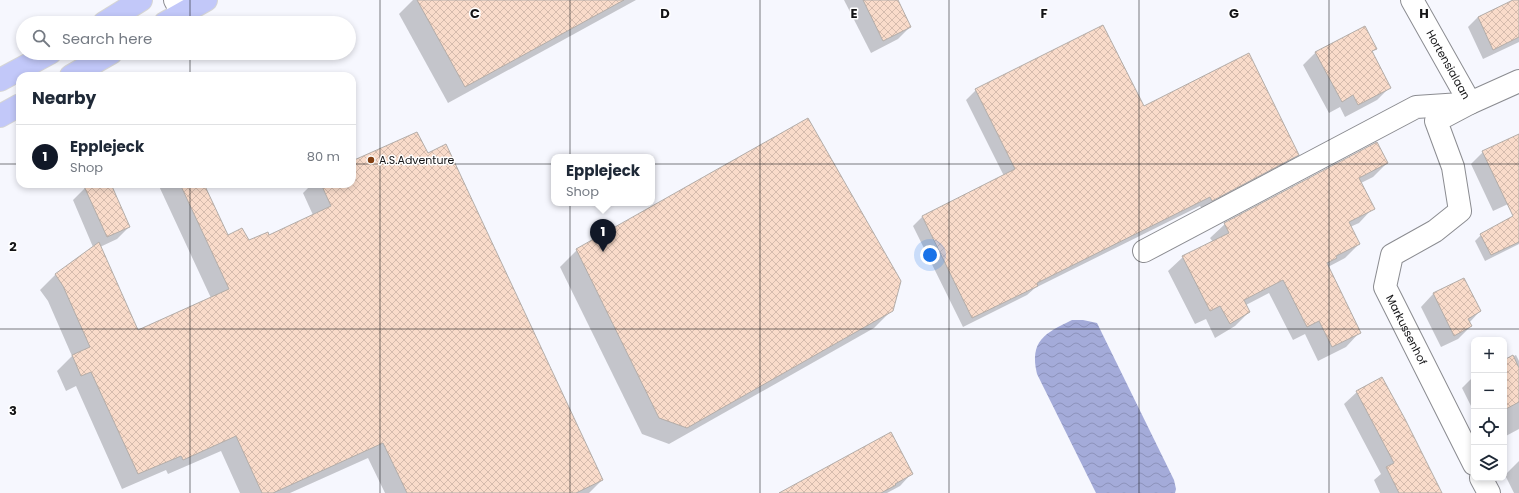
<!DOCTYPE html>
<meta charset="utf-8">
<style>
:root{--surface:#fff;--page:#f6f6f7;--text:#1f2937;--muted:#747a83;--line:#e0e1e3;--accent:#111827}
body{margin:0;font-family:Poppins,sans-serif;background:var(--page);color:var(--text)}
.controls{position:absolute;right:12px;bottom:12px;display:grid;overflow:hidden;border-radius:8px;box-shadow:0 2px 6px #0003}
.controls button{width:36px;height:36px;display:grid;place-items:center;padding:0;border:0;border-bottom:1px solid var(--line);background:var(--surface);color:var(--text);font:20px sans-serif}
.you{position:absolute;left:930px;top:255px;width:14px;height:14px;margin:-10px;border:3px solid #fff;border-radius:50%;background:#1a73e8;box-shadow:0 0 0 6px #1a73e833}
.badge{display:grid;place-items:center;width:26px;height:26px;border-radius:50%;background:var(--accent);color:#fff;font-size:13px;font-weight:700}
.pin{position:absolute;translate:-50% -33px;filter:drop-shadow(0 1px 2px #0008)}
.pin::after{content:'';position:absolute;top:21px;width:14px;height:12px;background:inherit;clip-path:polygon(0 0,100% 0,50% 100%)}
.popup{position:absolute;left:551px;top:154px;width:104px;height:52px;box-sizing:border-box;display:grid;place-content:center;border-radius:8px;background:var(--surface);filter:drop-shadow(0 1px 3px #0005);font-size:13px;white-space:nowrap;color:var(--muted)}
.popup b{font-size:15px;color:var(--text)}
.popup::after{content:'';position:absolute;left:50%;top:100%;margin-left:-8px;border:8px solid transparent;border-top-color:var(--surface)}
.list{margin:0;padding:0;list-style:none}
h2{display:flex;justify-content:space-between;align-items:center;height:52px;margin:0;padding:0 16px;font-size:17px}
h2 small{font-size:13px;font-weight:400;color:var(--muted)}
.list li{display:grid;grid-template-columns:26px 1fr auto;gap:12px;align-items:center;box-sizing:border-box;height:64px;padding:0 16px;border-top:1px solid var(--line)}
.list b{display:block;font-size:15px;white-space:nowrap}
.list p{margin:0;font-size:13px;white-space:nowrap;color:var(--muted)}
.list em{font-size:13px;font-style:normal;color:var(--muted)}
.icon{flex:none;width:22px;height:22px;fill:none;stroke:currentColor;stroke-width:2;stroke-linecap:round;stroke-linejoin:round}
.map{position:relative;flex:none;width:1519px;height:493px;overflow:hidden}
.search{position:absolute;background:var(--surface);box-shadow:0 2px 6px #0003;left:16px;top:16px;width:340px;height:44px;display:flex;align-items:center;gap:10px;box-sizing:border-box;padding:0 14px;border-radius:22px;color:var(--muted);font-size:15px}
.panel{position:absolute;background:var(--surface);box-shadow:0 2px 6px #0003;left:16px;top:72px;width:340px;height:116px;border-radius:12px}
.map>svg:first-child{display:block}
.water{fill:url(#water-waves)}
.shadow{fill:#0003}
.building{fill:url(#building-cross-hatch);stroke:#b3ada9}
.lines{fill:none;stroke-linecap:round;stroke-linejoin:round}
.minor-casing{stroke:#8b8c91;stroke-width:24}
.major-casing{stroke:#d5d5d5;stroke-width:24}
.minor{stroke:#fff;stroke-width:22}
.major{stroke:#c2c8f9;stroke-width:22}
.grid{fill:none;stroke:#141416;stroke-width:1;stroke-opacity:0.55}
.poi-dot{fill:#854114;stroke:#fff;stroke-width:1.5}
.labels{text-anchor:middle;stroke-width:3;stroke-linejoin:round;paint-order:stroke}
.street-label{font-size:11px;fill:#141416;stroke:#fff}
.poi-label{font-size:11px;fill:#141416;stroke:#fff;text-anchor:start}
.grid-label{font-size:13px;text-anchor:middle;font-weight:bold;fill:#141416;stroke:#fff;stroke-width:3;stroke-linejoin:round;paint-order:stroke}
</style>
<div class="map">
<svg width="1519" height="493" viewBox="0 0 1519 493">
<defs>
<pattern id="water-waves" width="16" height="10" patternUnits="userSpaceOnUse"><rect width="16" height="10" fill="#a4abd9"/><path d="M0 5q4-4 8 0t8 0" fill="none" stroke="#8c92ba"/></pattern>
<pattern id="building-cross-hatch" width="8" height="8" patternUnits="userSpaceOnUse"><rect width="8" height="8" fill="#f9dbca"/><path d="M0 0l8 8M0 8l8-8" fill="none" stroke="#d5bbad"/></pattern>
</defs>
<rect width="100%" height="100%" fill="#f6f7fe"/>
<path class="water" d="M1072,320H1083L1097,323L1174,480L1176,489L1175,493H1096L1037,374C1029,341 1045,333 1072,320Z"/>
<g class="shadow">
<path d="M413,0H636L448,103L399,14Z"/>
<path d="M844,0H897L910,27L898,39L871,53Z"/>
<path d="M1515,0H1519V42L1483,59L1468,27L1478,17Z"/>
<path d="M1375,48L1372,52L1390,87L1377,100L1345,117L1340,107L1329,113L1303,65L1316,52Z"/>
<path d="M976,90L1298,154L1289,164L1203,210L1200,206L1035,288L1027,295L963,327L913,226L922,217L1004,176L966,100Z"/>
<path d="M1519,135V199L1493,211L1471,164L1483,152Z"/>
<path d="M352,162L602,480L589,493H385L368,458L290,493H240L221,451L168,474L166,470L122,489L76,386L66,391L57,371L72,356L48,301L40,290L55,275L93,247L73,200L85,188L93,184H110L129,227L117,239L100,247L137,331L211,298L158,184H203L227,236L249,241L268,236L313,215L303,193L312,184H352Z"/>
<path d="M1387,163L1373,177L1361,183L1373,208L1359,223L1350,227L1359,244L1345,258L1328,267L1360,332L1346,347L1318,361L1305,334L1293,340L1269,293L1246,305L1249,312L1235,326L1215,338L1206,319L1195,324L1168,271L1183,257L1213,242L1210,238L1225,224Z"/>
<path d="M1519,225V244L1485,261L1475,241L1481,235Z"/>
<path d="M577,250L892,310L874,328L669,444L642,434L560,267Z"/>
<path d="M1464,279L1480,311L1469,323L1471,326L1458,339L1441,347L1421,307L1433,294Z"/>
<path d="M1516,355L1519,361V429L1504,437V361Z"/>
<path d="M1474,376V404L1471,406L1462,388Z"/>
<path d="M1357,392L1441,493H1380L1374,480L1381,474L1344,404Z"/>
<path d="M1519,461V493H1514L1505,475Z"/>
<path d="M912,473L900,486L887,493H781Z"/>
</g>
<g class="building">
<path d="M417,0H624L465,87Z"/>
<path d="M863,0H898L911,27L883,41Z"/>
<path d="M1513,0H1519V37L1493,50L1478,17Z"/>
<path d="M1103,25L1144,106L1249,53L1299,155L1212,201L1210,197L1037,283L1038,286L972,318L922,216L1015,169L975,89Z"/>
<path d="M1365,26L1377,49L1372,51L1391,88L1358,105L1353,95L1342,102L1315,52Z"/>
<path d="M808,118L901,281L893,311L687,428L659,418L576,249Z"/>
<path d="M417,132L428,153L446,144L603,480L576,493H407L383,443L273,493H262L236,436L183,460L181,456L138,474L91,372L81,376L72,355L90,347L63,286L55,274L99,242L138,330L229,289L180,184H204L228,235L242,228L249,240L268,232L269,235L331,206L321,184H352V161Z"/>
<path d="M1519,134V242L1491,255L1480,234L1513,216L1482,151Z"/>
<path d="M1377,142L1388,163L1359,178L1375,209L1349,222L1360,244L1336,256L1337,258L1327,263L1361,333L1332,347L1319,321L1307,327L1283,280L1244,300L1250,312L1230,324L1220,306L1210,311L1182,256L1229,233L1224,223Z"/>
<path d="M83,184H111L130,227L107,237Z"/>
<path d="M1464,278L1481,311L1468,319L1472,326L1454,336L1433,293Z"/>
<path d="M1513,355L1519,368V402L1504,410V360Z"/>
<path d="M1382,377L1405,419L1442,493H1399L1386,467L1394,463L1356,391Z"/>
<path d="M891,432L913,474L895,484L896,485L881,493H779Z"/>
</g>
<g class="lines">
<g class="minor-casing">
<g id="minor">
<path d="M175,0L182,13"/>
<path id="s1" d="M1412,0L1470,103L1519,81"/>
<path id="s2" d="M1470,103L1436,121L1453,167L1460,211L1435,231L1392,255L1385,287L1474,464"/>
<path d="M1144,251L1416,107L1461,104"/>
<path d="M1481,478L1489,493"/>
</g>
</g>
<g class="major-casing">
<g id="major">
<path d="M104,23L141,0"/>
<path d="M165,23L206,0"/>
<path d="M71,76L111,53"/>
<path d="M0,80L50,53"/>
<path d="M0,116L20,105"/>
</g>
</g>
<use href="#minor" class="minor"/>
<use href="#major" class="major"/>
</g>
<path class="grid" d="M190,0V23M380,0V493M570,0V493M760,0V493M949,0V493M1139,0V493M1329,0V493M190,53V76M0,164H20M352,164H1519M190,184V493M0,329H1519"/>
<circle class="poi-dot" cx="371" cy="160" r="4"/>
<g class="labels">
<g class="street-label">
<text dy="4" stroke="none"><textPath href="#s1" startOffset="74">Hortensialaan</textPath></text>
<text dy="4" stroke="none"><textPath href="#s2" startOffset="294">Markussenhof</textPath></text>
</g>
<g class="poi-label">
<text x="379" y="164">A.S.Adventure</text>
</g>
</g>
<g class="grid-label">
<text x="475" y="18">C</text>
<text x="665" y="18">D</text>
<text x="854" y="18">E</text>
<text x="1044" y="18">F</text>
<text x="1234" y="18">G</text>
<text x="1424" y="18">H</text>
<text x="13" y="251">2</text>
<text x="13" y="415">3</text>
</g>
</svg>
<div class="controls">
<button>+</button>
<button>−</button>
<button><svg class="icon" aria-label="locate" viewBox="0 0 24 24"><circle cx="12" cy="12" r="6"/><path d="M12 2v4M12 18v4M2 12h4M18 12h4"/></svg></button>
<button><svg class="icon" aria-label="layers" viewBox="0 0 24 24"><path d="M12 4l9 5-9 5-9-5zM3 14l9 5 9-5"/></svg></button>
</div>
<div class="you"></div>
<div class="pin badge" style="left:603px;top:252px">1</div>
<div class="popup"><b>Epplejeck</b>Shop</div>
<div class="search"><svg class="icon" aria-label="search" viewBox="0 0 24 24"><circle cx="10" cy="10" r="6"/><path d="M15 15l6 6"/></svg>Search here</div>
<section class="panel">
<h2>Nearby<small></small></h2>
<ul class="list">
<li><span class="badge">1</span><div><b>Epplejeck</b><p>Shop</p></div><em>80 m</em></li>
</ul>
</section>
</div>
